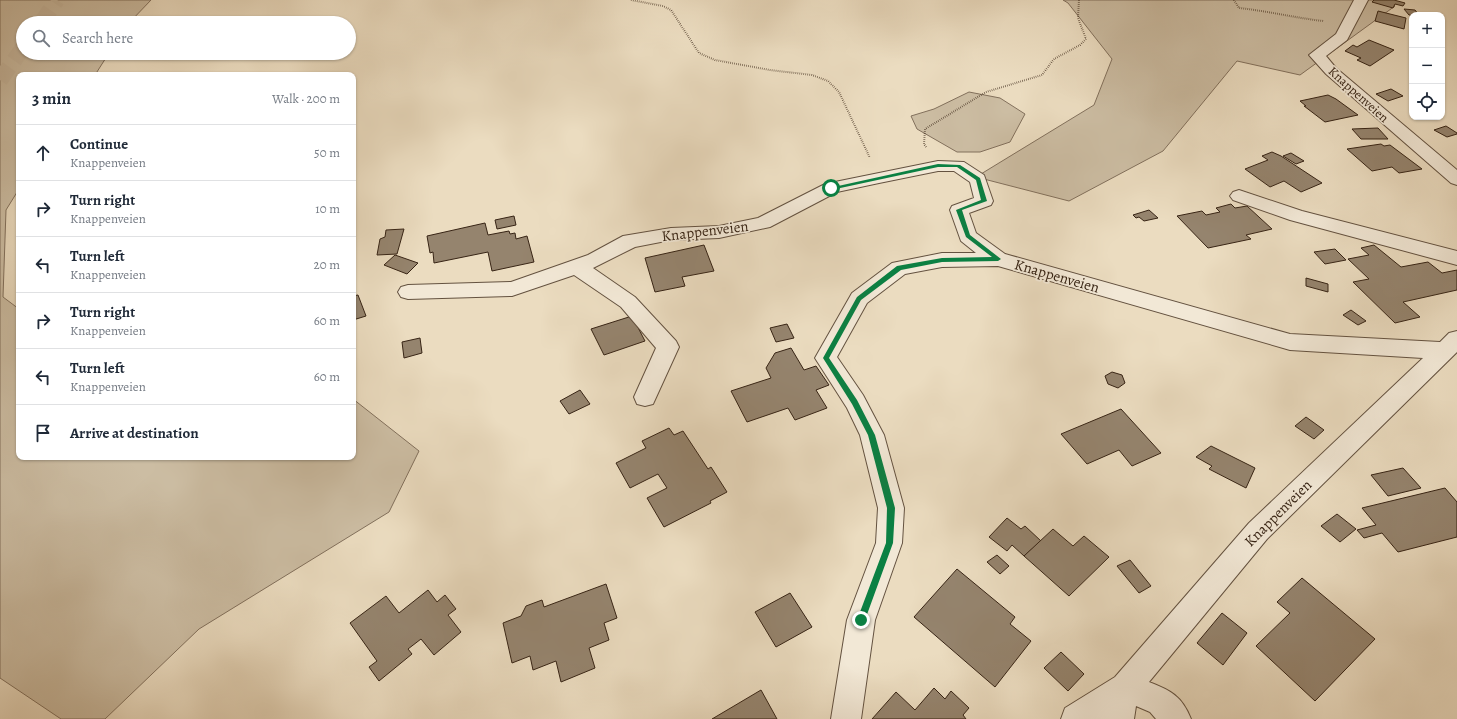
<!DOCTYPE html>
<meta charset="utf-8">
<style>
:root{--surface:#fff;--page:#f6f6f7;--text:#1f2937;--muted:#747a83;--line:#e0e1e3}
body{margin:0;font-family:Alegreya,serif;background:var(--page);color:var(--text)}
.controls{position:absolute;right:12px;top:12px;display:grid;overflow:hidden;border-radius:8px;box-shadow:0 1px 3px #0004}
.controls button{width:36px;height:36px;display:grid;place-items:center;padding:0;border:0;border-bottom:1px solid var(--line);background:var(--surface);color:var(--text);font:20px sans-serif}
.stop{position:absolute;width:12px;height:12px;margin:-9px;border:3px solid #0b8043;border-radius:50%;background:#fff}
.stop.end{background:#0b8043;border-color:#fff;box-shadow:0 1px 4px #0008}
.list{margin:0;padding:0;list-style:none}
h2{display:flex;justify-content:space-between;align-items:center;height:52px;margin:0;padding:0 16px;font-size:17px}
h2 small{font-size:13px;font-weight:400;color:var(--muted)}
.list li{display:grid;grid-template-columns:26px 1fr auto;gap:12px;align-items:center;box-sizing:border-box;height:56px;padding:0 16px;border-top:1px solid var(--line)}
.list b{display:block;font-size:15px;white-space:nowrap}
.list p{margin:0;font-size:13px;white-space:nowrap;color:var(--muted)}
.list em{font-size:13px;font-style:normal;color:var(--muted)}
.icon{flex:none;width:22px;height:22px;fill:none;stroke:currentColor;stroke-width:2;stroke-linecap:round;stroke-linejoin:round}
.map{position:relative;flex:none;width:1457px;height:719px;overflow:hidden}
.search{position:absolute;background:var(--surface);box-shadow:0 1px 3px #0004;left:16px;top:16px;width:340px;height:44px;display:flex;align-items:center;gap:10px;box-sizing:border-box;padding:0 14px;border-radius:22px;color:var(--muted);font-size:15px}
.panel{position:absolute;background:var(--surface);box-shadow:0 1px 3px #0004;left:16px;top:72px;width:340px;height:388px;border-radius:8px}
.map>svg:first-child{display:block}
.green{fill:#ccbda3;stroke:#82705c}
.building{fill:#95846e;stroke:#372415}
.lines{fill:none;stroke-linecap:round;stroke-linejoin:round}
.minor-tunnel{stroke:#c7b79e;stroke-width:16;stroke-dasharray:16 8;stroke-linecap:butt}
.minor-casing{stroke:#645240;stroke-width:2}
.path{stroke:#372415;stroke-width:2;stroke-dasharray:0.5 1.5;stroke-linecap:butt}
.minor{fill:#f2e8d6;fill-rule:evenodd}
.route{fill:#0b8043}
.labels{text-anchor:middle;stroke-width:3.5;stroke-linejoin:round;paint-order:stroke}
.far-street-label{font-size:13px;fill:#372415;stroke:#f2e8d6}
.street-label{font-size:15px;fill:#372415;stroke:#f2e8d6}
</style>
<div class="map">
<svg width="1457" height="719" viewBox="0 0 1457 719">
<rect width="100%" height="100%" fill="#ebdcc0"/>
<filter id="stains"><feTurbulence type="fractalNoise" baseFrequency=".005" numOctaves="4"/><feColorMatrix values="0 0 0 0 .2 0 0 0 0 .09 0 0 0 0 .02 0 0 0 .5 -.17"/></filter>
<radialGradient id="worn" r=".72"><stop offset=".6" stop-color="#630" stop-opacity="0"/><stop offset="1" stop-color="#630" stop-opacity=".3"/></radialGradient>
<g class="green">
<path d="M0,0H151L129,23H23V53H109L95,75H19V189L6,210L3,297L19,309V457H353V399L419,451L389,512L199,629L105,719H61L0,678Z"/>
<path d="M1063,0H1388L1395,6L1300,75L1237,61L1163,151L1069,201L976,177L1094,105L1112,59L1068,3Z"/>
<path d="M969,92L1000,98L1025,114L1010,142L980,152H957L917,129L911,116L934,109Z"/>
</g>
<g class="building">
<path d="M1374,0H1394L1405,3L1403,6L1395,4L1393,8L1372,2Z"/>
<path d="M1404,9L1415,10L1419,15H1409Z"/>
<path d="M1378,11L1406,18L1404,29L1375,21Z"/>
<path d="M1369,40L1394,50L1370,66L1357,60L1361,58L1345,51L1353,45L1357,47Z"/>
<path d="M1391,89L1403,96L1388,101L1376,94Z"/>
<path d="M1328,95L1336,99L1358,115L1325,122L1304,106H1306L1300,101Z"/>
<path d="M1446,126L1457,133V134L1447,137L1434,130Z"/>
<path d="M1378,128L1388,139H1361L1352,129Z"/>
<path d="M1381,144L1384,146L1390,145L1422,169L1399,173L1392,167L1372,171L1347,149Z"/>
<path d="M1272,152L1281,156L1322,183L1301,192L1284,181L1270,187L1245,169L1268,160L1262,156Z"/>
<path d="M1291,153L1304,161L1296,164L1283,156Z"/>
<path d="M1231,204L1235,208L1247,206L1272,229L1246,235L1251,239L1208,248L1177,216L1202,211L1206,215L1220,212L1216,208Z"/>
<path d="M1149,210L1158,218L1144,221L1139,217L1136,218L1133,215Z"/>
<path d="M514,216L516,225L497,229L495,220Z"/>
<path d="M485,223L488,235L509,231L510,234L515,233L516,239L527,236L534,262L492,271L488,252L434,263L433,252L430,253L427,236Z"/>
<path d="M404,229L397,254L377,255L380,239L385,237L386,230Z"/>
<path d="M704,245L714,271L682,277L685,286L655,292L645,258Z"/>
<path d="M1374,245L1401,267L1428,262L1442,273L1457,270V290L1403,302L1420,317L1395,323L1353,282L1369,279L1348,259L1369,255L1361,248Z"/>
<path d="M1335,249L1346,260L1325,264L1314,252Z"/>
<path d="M395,255L418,263L407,274L384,265Z"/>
<path d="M1306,278L1328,284V292L1306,286Z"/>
<path d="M358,295L366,316L353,320V296Z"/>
<path d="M1351,310L1366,321L1358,325L1343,315Z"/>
<path d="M632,316L645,341L604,355L591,329Z"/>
<path d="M787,324L794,338L776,342L770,328Z"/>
<path d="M420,338L422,353L404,358L402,342Z"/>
<path d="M791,348L804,370L816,366L829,385L816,390L827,408L795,420L788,408L747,422L731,391L771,378L766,368L775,353Z"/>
<path d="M1112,372L1122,375L1125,383L1118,388L1108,384L1105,376Z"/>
<path d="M580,390L590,404L569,414L560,401Z"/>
<path d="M1121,409L1161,453L1132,466L1119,450L1087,464L1061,434Z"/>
<path d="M1306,417L1324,430L1314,439L1295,426Z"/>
<path d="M669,428L674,435L683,431L708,469L711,467L727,492L710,501L711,503L664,527L647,498L667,488L658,474L630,488L616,463L646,448L642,441Z"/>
<path d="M1211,446L1255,468L1246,488L1209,469L1212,466L1196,457Z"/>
<path d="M1403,468L1421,488L1388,496L1371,475Z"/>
<path d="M1445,488L1457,502V537L1398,552L1382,533L1364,538L1357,530L1376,525L1362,508Z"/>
<path d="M1337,514L1356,529L1340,542L1321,526Z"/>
<path d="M1007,518L1021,529L1025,526L1041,541L1024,556L1012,545L1007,551L989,537Z"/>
<path d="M1053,529L1073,546L1084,536L1109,557L1069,596L1024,556Z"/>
<path d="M997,555L1009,566L1000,574L987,562Z"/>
<path d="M1130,560L1151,586L1139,593L1117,566Z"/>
<path d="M957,569L1015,617L1010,624L1031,641L995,687L914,617Z"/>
<path d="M1302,578L1375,639L1315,701L1256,646L1290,613L1277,602Z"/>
<path d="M606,584L617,618L604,623L609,640L589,648L595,668L561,682L556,661L533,670L530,656L512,663L503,623L521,616L526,606L542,600L544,607Z"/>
<path d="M428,590L437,602L445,595L456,609L448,615L461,632L434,655L421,639L408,649L412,654L379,681L369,667L377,661L350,623L386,596L399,613Z"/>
<path d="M790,593L812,627L776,647L755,612Z"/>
<path d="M1222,613L1247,633L1223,665L1197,643Z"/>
<path d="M1061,652L1084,674L1068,691L1044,668Z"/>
<path d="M934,688L945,699L951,691L969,708L963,715L966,719H872L896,692L915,710Z"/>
<path d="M761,690L777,719H712Z"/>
</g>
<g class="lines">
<g class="minor-tunnel">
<path d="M41,23L57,0"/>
<path d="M0,80L23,48"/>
</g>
<g class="minor-casing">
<g id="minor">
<path d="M1354,0H1368L1347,40L1326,56L1336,68L1457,170V185L1451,183L1326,74L1309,55L1336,34Z"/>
<path d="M938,161L964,162L984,175L993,201L991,205L969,213L976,233L1005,254L1290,334L1440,342L1449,333L1457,331V352L1267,539L1149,682C1170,690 1182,696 1191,719H1156L1150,712L1136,706L1134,719H1061L1065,708L1115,677L1249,523L1423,358L1290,350L998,266L942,267L905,274L867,303L837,357L863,395L884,435L904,508L902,543L875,620L861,719H831L847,620L876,543L878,508L860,435L847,408L815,358L852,293L892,263L942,253H976L961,241L950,210L952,206L974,198L970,182L954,171H938L879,183L837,192L770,227L719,238L671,240L635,247L593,268L635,297L676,341L679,347L653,404L645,406L637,404L634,397L656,348L621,307L574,275L512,296L408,299L401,297L398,292L401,287L408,285L511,282L588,255L623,236L671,228L719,226L758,218L825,184Z"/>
<path d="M1239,190L1302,211L1457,251V265L1290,220L1233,200L1230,196L1233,192Z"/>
</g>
</g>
<g class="path">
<path d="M631,0L663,6L671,10L699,53L715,60L770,70L812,75L828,81L839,92L870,158"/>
<path d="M1234,0L1239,8C1268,11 1295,18 1324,21"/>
<path d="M926,147L924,144L925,129L986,92L1042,75L1054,59L1080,45L1086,39L1078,18L1079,0"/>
</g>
<use href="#minor" class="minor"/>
</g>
<path class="route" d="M938,164L960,165L980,178L987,201L962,210L970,235L1001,259L998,261L942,262L901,270L861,300L829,358L857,400L875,435L895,508L893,543L865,620L861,624L857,620L886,543L887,508L868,435L852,404L823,358L857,297L897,266L942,258L992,257L966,237L956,210L981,200L976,180L957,167H938L831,190L829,188Z"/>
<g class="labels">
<g class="far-street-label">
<text transform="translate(1359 94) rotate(42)" y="5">Knappenveien</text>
</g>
<g class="street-label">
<text transform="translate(705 231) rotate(-7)" y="5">Knappenveien</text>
<text transform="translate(1057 276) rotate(16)" y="5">Knappenveien</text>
<text transform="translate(1278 513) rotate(-45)" y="5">Knappenveien</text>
</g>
</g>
<rect width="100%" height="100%" filter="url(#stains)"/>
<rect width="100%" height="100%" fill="url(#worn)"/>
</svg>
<div class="controls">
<button>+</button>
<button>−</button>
<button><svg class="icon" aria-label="locate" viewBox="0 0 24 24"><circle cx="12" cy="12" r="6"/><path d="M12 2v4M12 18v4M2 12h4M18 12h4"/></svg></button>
</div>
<div class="stop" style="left:831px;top:188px"></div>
<div class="stop end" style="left:861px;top:620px"></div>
<div class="search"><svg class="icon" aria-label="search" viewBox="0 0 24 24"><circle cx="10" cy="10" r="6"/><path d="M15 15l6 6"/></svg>Search here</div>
<section class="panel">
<h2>3 min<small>Walk · 200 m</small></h2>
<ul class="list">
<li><svg class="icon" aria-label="ahead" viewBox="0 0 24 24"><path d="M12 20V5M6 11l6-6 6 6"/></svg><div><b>Continue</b><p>Knappenveien</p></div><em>50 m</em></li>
<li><svg class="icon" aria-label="right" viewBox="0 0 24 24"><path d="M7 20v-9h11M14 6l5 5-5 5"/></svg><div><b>Turn right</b><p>Knappenveien</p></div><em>10 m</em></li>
<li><svg class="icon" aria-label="left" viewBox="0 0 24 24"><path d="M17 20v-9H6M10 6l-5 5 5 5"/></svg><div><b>Turn left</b><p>Knappenveien</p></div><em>20 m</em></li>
<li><svg class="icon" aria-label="right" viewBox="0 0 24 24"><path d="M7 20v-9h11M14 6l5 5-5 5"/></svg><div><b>Turn right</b><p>Knappenveien</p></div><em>60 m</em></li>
<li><svg class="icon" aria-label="left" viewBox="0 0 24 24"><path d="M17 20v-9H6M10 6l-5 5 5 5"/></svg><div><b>Turn left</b><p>Knappenveien</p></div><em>60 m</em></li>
<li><svg class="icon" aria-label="arrive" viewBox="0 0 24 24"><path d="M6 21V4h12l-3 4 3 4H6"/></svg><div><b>Arrive at destination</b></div></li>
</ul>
</section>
</div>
